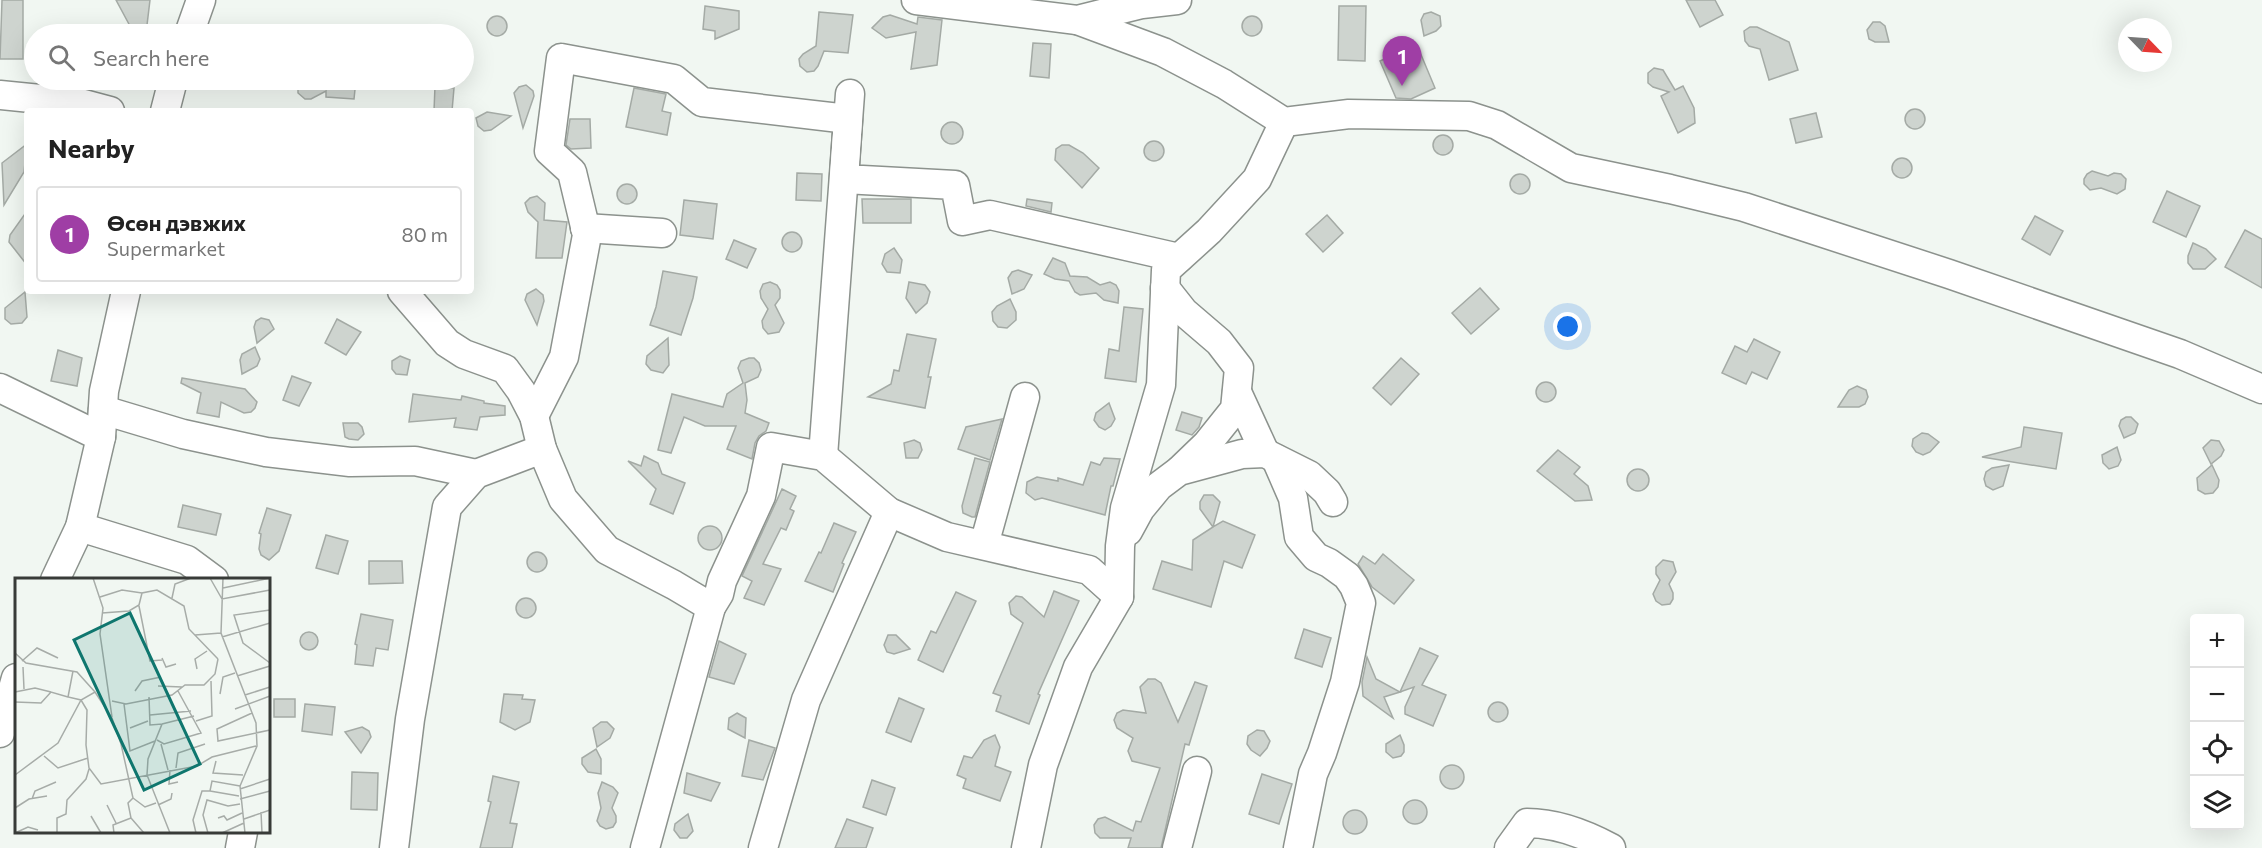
<!DOCTYPE html>
<meta charset="utf-8">
<style>
:root{--surface:#fff;--page:#f6f6f6;--text:#222;--muted:#767676;--line:#e0e0e0;--accent:#9f3ea5}
body{margin:0;font-family:Commissioner,sans-serif;background:var(--page);color:var(--text)}
.controls{position:absolute;right:18px;bottom:18px;display:grid;overflow:hidden;border-radius:6px;box-shadow:0 6px 24px #0002}
.controls button{width:54px;height:54px;display:grid;place-items:center;padding:0;border:0;border-bottom:2px solid var(--line);background:var(--surface);color:var(--text);font:30px sans-serif}
.compass{position:absolute;left:2118px;top:18px;width:54px;height:54px;border-radius:50%;background:var(--surface);box-shadow:0 6px 24px #0002;rotate:115deg}
.you{position:absolute;left:1568px;top:327px;width:21px;height:21px;margin:-15px;border:4px solid #fff;border-radius:50%;background:#1a73e8;box-shadow:0 0 0 9px #1a73e833}
.badge{display:grid;place-items:center;width:39px;height:39px;border-radius:50%;background:var(--accent);color:#fff;font-size:20px;font-weight:700}
.pin{position:absolute;translate:-50% -50px;filter:drop-shadow(0 2px 3px #0008)}
.pin::after{content:'';position:absolute;top:32px;width:21px;height:18px;background:inherit;clip-path:polygon(0 0,100% 0,50% 100%)}
.list{margin:0;padding:0;list-style:none}
h2{display:flex;justify-content:space-between;align-items:center;height:78px;margin:0;padding:0 24px;font-size:26px}
h2 small{font-size:20px;font-weight:400;color:var(--muted)}
.list li{display:grid;grid-template-columns:39px 1fr auto;gap:18px;align-items:center;box-sizing:border-box;height:96px;margin:0 12px 12px;padding:0 12px;border:2px solid var(--line);border-radius:6px}
.list b{display:block;font-size:22px;white-space:nowrap}
.list p{margin:0;font-size:20px;white-space:nowrap;color:var(--muted)}
.list em{font-size:20px;font-style:normal;color:var(--muted)}
.icon{flex:none;width:33px;height:33px;fill:none;stroke:currentColor;stroke-width:2;stroke-linecap:round;stroke-linejoin:round}
.map{position:relative;flex:none;width:2262px;height:848px;overflow:hidden}
.search{position:absolute;background:var(--surface);box-shadow:0 6px 24px #0002;left:24px;top:24px;width:450px;height:66px;display:flex;align-items:center;gap:15px;box-sizing:border-box;padding:0 21px;border-radius:33px;color:var(--muted);font-size:22px}
.panel{position:absolute;background:var(--surface);box-shadow:0 6px 24px #0002;left:24px;top:108px;width:450px;height:186px;border-radius:6px}
.map>svg:first-child{display:block}
.building{fill:#ced4cf;stroke:#a4aaa5;stroke-width:1.5}
.lines{fill:none;stroke-linecap:round;stroke-linejoin:round}
.minor-casing{stroke:#8c928d;stroke-width:31}
.minor{stroke:#fff;stroke-width:28}
.inset-road{fill:none;stroke:#a7aca8;stroke-width:1.5}
.view{fill:#0f766e;fill-opacity:0.15;stroke:#0f766e;stroke-width:3}
.inset-edge{fill:none;stroke:#383b38;stroke-width:3}
</style>
<div class="map">
<svg width="2262" height="848" viewBox="0 0 2262 848">
<rect width="100%" height="100%" fill="#f1f7f2"/>
<g class="building">
<path d="M2,0H23V59H0Z"/>
<path d="M116,0H150L147,25L138,30L130,26Z"/>
<path d="M1686,0H1715L1723,15L1700,27Z"/>
<path d="M705,6L739,11V29L715,39V31L703,29Z"/>
<path d="M1339,6H1366L1365,61L1338,60Z"/>
<path d="M819,12L853,15L848,53L824,51L818,66L814,71L807,72L800,66L799,59L803,54L816,46Z"/>
<path d="M1431,12L1440,16L1441,26L1436,31L1424,36L1421,20L1424,14Z"/>
<path d="M890,15L917,24L918,17L942,20L937,65L911,69L916,32L886,38L872,28L883,17Z"/>
<circle cx="1252" cy="26" r="10"/>
<circle cx="497" cy="26" r="10"/>
<path d="M1873,22H1880L1885,26L1889,42H1875L1869,39L1867,30Z"/>
<path d="M1750,27H1757L1789,42L1798,70L1769,80L1760,49L1749,46L1745,41L1744,31Z"/>
<path d="M1033,43L1051,44L1049,78L1030,76Z"/>
<path d="M1417,45L1435,88L1411,99L1396,98L1380,61Z"/>
<path d="M1654,68L1663,70L1675,90L1683,86L1694,108L1695,123L1678,133L1661,96L1669,92L1653,87L1648,83V73Z"/>
<path d="M308,80L327,83V80H356L354,99L326,97V91L311,99H305L298,93V85Z"/>
<path d="M526,85L533,91L534,96L523,128L514,93L519,87Z"/>
<path d="M435,86L454,88L452,111H434Z"/>
<path d="M634,88L666,94L662,111L671,113L667,135L626,127Z"/>
<circle cx="1915" cy="119" r="10"/>
<path d="M487,112L511,116L491,130L484,131L478,126L476,118Z"/>
<path d="M1816,113L1822,137L1796,143L1790,119Z"/>
<path d="M570,119H590L591,148L571,149L566,145Z"/>
<circle cx="952" cy="133" r="11"/>
<circle cx="1443" cy="145" r="10"/>
<circle cx="1154" cy="151" r="10"/>
<path d="M27,144L24,172L4,205L2,163Z"/>
<path d="M1062,145H1069L1083,153L1099,168L1082,188L1055,160L1056,149Z"/>
<circle cx="1902" cy="168" r="10"/>
<path d="M2092,171L2108,176L2114,173L2121,174L2126,179L2125,189L2117,194L2101,188L2090,190L2084,184V179L2087,174Z"/>
<path d="M797,173L822,174L821,201L796,200Z"/>
<circle cx="1520" cy="184" r="10"/>
<circle cx="627" cy="194" r="10"/>
<path d="M2167,191L2200,206L2186,237L2153,222Z"/>
<path d="M537,196L545,203L544,220L567,222L562,258H536L538,222L528,212L525,203L530,198Z"/>
<path d="M862,199H911V223H863Z"/>
<path d="M1027,199L1052,203L1051,212L1026,206Z"/>
<path d="M684,200L717,204L713,239L680,235Z"/>
<path d="M27,211V265L9,242L10,235Z"/>
<path d="M1327,215L1343,233L1323,252L1306,234Z"/>
<path d="M2035,216L2063,231L2050,255L2022,239Z"/>
<path d="M2245,230L2262,239V288L2225,267Z"/>
<circle cx="792" cy="242" r="10"/>
<path d="M734,240L756,249L747,268L726,259Z"/>
<path d="M2193,243L2206,249L2216,259L2205,269H2193L2188,263V256Z"/>
<path d="M894,248L902,260L900,273L887,272L882,264L885,254Z"/>
<path d="M1053,258L1065,263L1070,276L1087,277L1100,285L1110,282L1116,285L1119,291L1118,303L1104,300L1096,293L1080,295L1075,292L1069,281L1055,279L1044,274Z"/>
<path d="M1018,270L1032,275L1024,289L1012,294L1008,278L1012,272Z"/>
<path d="M663,271L697,277L693,298L681,335L650,325L656,307Z"/>
<path d="M770,282L777,285L780,290V298L775,305L784,323L779,332L768,334L763,328L762,321L768,309L761,298L760,291L763,284Z"/>
<path d="M909,282L925,285L930,292L927,303L916,313L906,298Z"/>
<path d="M1480,288L1499,309L1471,334L1452,313Z"/>
<path d="M536,289L543,295L544,301L537,325L525,300L527,294Z"/>
<path d="M25,292L27,317L22,323L11,324L5,319V308Z"/>
<path d="M1010,299L1016,312V320L1007,328L998,327L993,321L992,312L997,306Z"/>
<path d="M1124,307L1143,309L1136,382L1105,378L1109,349L1119,351Z"/>
<path d="M261,318L269,320L274,329L257,343L254,327L256,321Z"/>
<path d="M337,319L361,332L346,355L325,343Z"/>
<path d="M907,334L936,339L928,377H931L925,408L868,397L891,384L894,370L899,371Z"/>
<path d="M668,338L669,365L663,373L651,370L646,364L647,356Z"/>
<path d="M1754,339L1780,352L1767,379L1752,372L1746,384L1722,373L1735,346L1747,352Z"/>
<path d="M255,347L260,359L257,366L242,374L240,360L242,354Z"/>
<path d="M58,350L82,358L77,386L51,381Z"/>
<path d="M400,356L410,360L407,375L396,374L392,369V361Z"/>
<path d="M749,358H754L759,363L761,370L758,377L745,383L747,400L745,413L769,423L766,431L759,436L755,443L752,459L727,449L736,426H705L684,417L671,453L658,450L672,394L723,407L727,394L743,383L738,368L741,361Z"/>
<path d="M1401,358L1419,374L1391,405L1373,388Z"/>
<path d="M292,376L311,383L299,406L283,400Z"/>
<path d="M182,378L245,389L257,402L255,408L251,412L244,413L221,402L219,417L197,413L201,393L181,383Z"/>
<circle cx="1546" cy="392" r="10"/>
<path d="M1857,386L1866,390L1868,397L1865,404L1859,407H1838L1849,390Z"/>
<path d="M413,394L461,400L462,396L484,401V403L505,406V415L480,417L477,430L454,427L456,418L409,422Z"/>
<path d="M1109,403L1115,419L1111,426L1105,430L1099,427L1094,420L1096,413Z"/>
<path d="M1182,412L1202,418L1199,427L1192,435L1176,430Z"/>
<path d="M2126,417H2131L2138,424L2135,433L2124,438L2119,426L2121,420Z"/>
<path d="M1002,419L990,460L958,449L966,427Z"/>
<path d="M343,423H358L362,427L364,434L358,440L349,439L345,437Z"/>
<path d="M2024,427L2062,433L2056,469L1982,457L2021,447Z"/>
<path d="M1922,433L1928,434L1939,442L1930,452L1923,455L1916,452L1912,446L1913,439Z"/>
<path d="M914,440L920,443L922,450L918,458H906L904,443Z"/>
<path d="M2211,440L2219,441L2224,450L2221,456L2211,464L2203,448Z"/>
<path d="M2117,447L2121,460L2118,466L2109,469L2103,463L2102,455Z"/>
<path d="M1558,450L1580,467L1574,474L1588,486L1592,500L1575,501L1537,471Z"/>
<path d="M644,456L658,463L662,474L685,483L673,514L650,504L656,489L628,461L641,466Z"/>
<path d="M975,458L990,462L975,517H972L963,513L962,506Z"/>
<path d="M1104,458L1120,459L1113,486H1111L1105,515L1042,498L1035,500L1026,493L1027,482L1037,477L1058,481V478L1083,485L1091,462L1100,465Z"/>
<path d="M2009,465L2003,486L1993,490L1986,486L1984,479L1986,472L1992,468Z"/>
<path d="M2212,465L2219,480L2218,487L2213,493L2205,494L2198,490L2197,478Z"/>
<circle cx="1638" cy="480" r="11"/>
<path d="M782,489L796,496L790,509L794,511L786,530L781,528L763,564L781,569L764,605L744,598L752,581L742,576Z"/>
<path d="M1204,495H1213L1220,502L1213,527L1223,521L1255,535L1242,568L1224,561L1211,607L1153,589L1162,561L1192,570L1193,540L1213,527L1200,509V502Z"/>
<path d="M183,505L221,514L216,535L178,527Z"/>
<path d="M267,508L291,515L279,551L269,560L261,555L259,549L261,534L259,533Z"/>
<path d="M834,523L856,532L842,563L844,564L833,592L805,581L819,552L821,553Z"/>
<circle cx="710" cy="538" r="12"/>
<path d="M326,535L348,541L338,574L316,568Z"/>
<circle cx="537" cy="562" r="10"/>
<path d="M1383,554L1414,580L1394,604L1372,587L1358,564L1363,556L1375,564Z"/>
<path d="M1663,560L1673,562L1676,572L1669,584L1673,593V599L1670,604L1662,605L1656,601L1653,594L1660,580L1656,574V567Z"/>
<path d="M369,561H402L403,583L369,584Z"/>
<path d="M1054,591L1079,601L1038,694L1040,695L1029,724L996,711L1001,696L993,693L1023,623L1011,614L1009,603L1016,596L1022,597L1044,617Z"/>
<path d="M956,592L976,601L943,672L918,660L931,631L936,633Z"/>
<circle cx="526" cy="608" r="10"/>
<path d="M361,614L393,620L388,650L376,648L373,666L355,664L357,645L355,644Z"/>
<path d="M1304,629L1331,638L1322,667L1295,658Z"/>
<circle cx="309" cy="641" r="9"/>
<path d="M888,635H896L910,649L894,654L887,652L884,645Z"/>
<path d="M719,641L746,654L734,684L709,677Z"/>
<path d="M1420,648L1438,656L1422,685L1446,695L1433,726L1405,714V707L1414,687L1400,692Z"/>
<path d="M1367,657L1376,679L1400,692L1384,697L1393,718L1363,696L1362,682Z"/>
<path d="M1148,679H1155L1161,683L1178,722L1195,682L1207,686L1189,745L1185,744L1161,848H1128L1131,838H1100L1095,833L1094,825L1098,819L1105,817L1133,831L1136,821L1141,822L1160,768L1132,761L1128,751L1133,738L1117,728L1114,720L1117,713L1123,710L1146,713L1140,687Z"/>
<path d="M504,694L523,695L522,699L535,700L530,722L515,730L500,722Z"/>
<path d="M899,698L924,709L911,742L886,732Z"/>
<rect x="274" y="699" width="21" height="18"/>
<circle cx="1498" cy="712" r="10"/>
<path d="M305,704L335,707L332,735L302,731Z"/>
<path d="M737,713L746,718L745,738L728,729L729,718Z"/>
<path d="M601,722H607L614,729L610,738L597,747L593,728Z"/>
<path d="M362,727L369,731L371,737L361,753L345,732Z"/>
<path d="M1257,730L1264,731L1270,741L1267,748L1260,756L1251,750L1247,744L1248,736Z"/>
<path d="M995,735L1000,747L995,766L1011,772L1000,801L963,788L966,779L957,775L964,756L972,758L984,740Z"/>
<path d="M1400,735L1404,745V752L1401,756L1393,758L1386,752V744Z"/>
<path d="M749,740L775,748L763,780L742,776Z"/>
<path d="M596,749L601,759V774L588,772L582,764V758Z"/>
<circle cx="1452" cy="777" r="12"/>
<path d="M352,772L378,773L377,810L351,809Z"/>
<path d="M687,773L720,783L711,801L684,793Z"/>
<path d="M1262,774L1292,784L1279,824L1249,814Z"/>
<path d="M493,776L519,782L510,823L517,824L512,848H480L491,802L488,801Z"/>
<path d="M872,780L895,788L886,815L863,807Z"/>
<path d="M602,782L613,787L618,793L612,808L616,816V822L613,827L606,829L600,826L597,821L601,808L598,793Z"/>
<circle cx="1415" cy="812" r="12"/>
<circle cx="1355" cy="822" r="12"/>
<path d="M688,814L693,831L687,838H680L674,830L675,824Z"/>
<path d="M847,819L873,828L866,848H835Z"/>
</g>
<g class="lines">
<g class="minor-casing">
<g id="minor">
<path d="M916,0L1077,20L1142,4L1177,0"/>
<path d="M1077,20L1163,52L1224,84L1284,122L1349,114L1469,116L1497,125L1571,168L1670,189L1744,207L1949,274L2180,354L2262,389"/>
<path d="M189,34L201,0"/>
<path d="M0,95L80,103L110,111"/>
<path d="M165,111L173,80"/>
<path d="M585,228L662,233"/>
<path d="M1165,288L1184,312L1219,342L1239,368L1235,409L1207,444L1180,470"/>
<path d="M402,291L447,343L464,354L505,369L521,391L534,416L542,449L563,499L607,550L674,585L711,607L719,594L722,581L761,496L771,447L823,456L889,512L947,537L1089,570L1119,597"/>
<path d="M0,388L101,437"/>
<path d="M1237,392L1265,453"/>
<path d="M103,410L183,434L266,452L350,462L415,461L476,474"/>
<path d="M534,416L564,357L587,235L572,172L549,151L561,58L674,79L702,102L848,119L844,179L955,185L962,221L990,215L1179,258"/>
<path d="M823,456L850,94"/>
<path d="M1276,459L1293,498L1299,537L1316,557L1329,563L1347,576L1354,586L1361,603L1345,682L1322,753L1313,774L1298,848"/>
<path d="M80,527L187,560L214,580"/>
<path d="M1128,531L1140,509L1159,486L1179,471L1242,454L1265,453L1309,475L1327,492L1333,502"/>
<path d="M984,545L1025,397"/>
<path d="M55,580L80,527L101,437L104,391L126,291"/>
<path d="M0,733L16,678"/>
<path d="M240,848L243,832"/>
<path d="M394,848L410,719L447,507L476,474L542,449"/>
<path d="M645,848L711,607"/>
<path d="M763,848L806,700L889,512"/>
<path d="M1026,848L1043,765L1078,667L1119,597L1120,546L1125,508L1161,385L1166,270L1209,231L1257,179L1284,122"/>
<path d="M1177,848L1197,771"/>
<path d="M1509,848L1527,823C1557,823 1585,834 1611,848"/>
</g>
</g>
<use href="#minor" class="minor"/>
</g>
<g transform="translate(15 578)">
<rect width="255" height="255" fill="#f1f7f2"/>
<path class="inset-road" d="M78,0L88,30L85,56L97,139M195,0L207,21L255,12M208,0L206,55L241,145L242,168L225,208L230,255M208,10L255,0M85,19L107,12L127,15M157,20L160,6L176,0M124,28L135,83L147,82M255,32L219,37L228,65L255,85M87,35L114,33L124,27L127,15L142,12L169,28L174,51L203,81M180,57L206,55M207,59L255,45M0,75L11,85L62,94L80,114M147,80L151,89L161,86M7,83L22,70L43,80M8,89L9,111M182,91L180,81L192,73M58,93L53,119L66,122L72,132L71,167L74,190L86,206L182,188L197,179L241,168M222,98L255,88M143,108L167,109M120,113L127,103L146,99M0,114L20,110L36,114M205,116L208,99L220,95M230,117L255,109M134,119L135,147L147,146L133,181L132,197L155,255M97,123L111,126L157,117L170,107H189L200,96L203,81M0,124L26,125L36,114L53,119M109,126L115,173L140,163M220,131L255,118M237,135L202,151L203,163L255,152M135,137L176,133M181,143L197,138L196,103M147,146L179,138M115,150L133,143M142,162L149,166L186,155L163,113M146,166L153,192M29,178L43,190L73,180M201,183L198,195L228,197M161,190L163,175L190,166M155,192L154,206L163,204M0,197L43,165L66,122L80,114L97,140L106,166L118,220L113,225L116,240L98,247L99,255M225,211L255,201M195,213L224,218M118,220L130,229L141,225M17,221L20,213L41,204M225,221L255,213M92,227L101,245M143,227L156,221L157,215M0,230L14,221L32,218M246,234L247,255M76,238L86,255M116,240L129,255M203,240L209,238L212,242L227,235M229,241L255,232M0,255L13,249L23,252M42,255V240L51,236L52,222L71,201L74,191M181,255L178,242L187,213H195L197,203L225,208M193,255L188,237L192,222L213,228L225,226M207,255L229,245"/>
<path class="view" d="M115,35L185,186L129,212L59,62Z"/>
<rect width="255" height="255" class="inset-edge"/>
</g>
</svg>
<div class="controls">
<button>+</button>
<button>−</button>
<button><svg class="icon" aria-label="locate" viewBox="0 0 24 24"><circle cx="12" cy="12" r="6"/><path d="M12 2v4M12 18v4M2 12h4M18 12h4"/></svg></button>
<button><svg class="icon" aria-label="layers" viewBox="0 0 24 24"><path d="M12 4l9 5-9 5-9-5zM3 14l9 5 9-5"/></svg></button>
</div>
<svg class="compass" viewBox="-18 -18 36 36"><path d="M0-13l5 13h-10z" fill="#e53935"/><path d="M0 13l5-13h-10z" fill="#767676"/></svg>
<div class="you"></div>
<div class="pin badge" style="left:1402px;top:86px">1</div>
<div class="search"><svg class="icon" aria-label="search" viewBox="0 0 24 24"><circle cx="10" cy="10" r="6"/><path d="M15 15l6 6"/></svg>Search here</div>
<section class="panel">
<h2>Nearby<small></small></h2>
<ul class="list">
<li><span class="badge">1</span><div><b>Өсөн дэвжих</b><p>Supermarket</p></div><em>80 m</em></li>
</ul>
</section>
</div>
